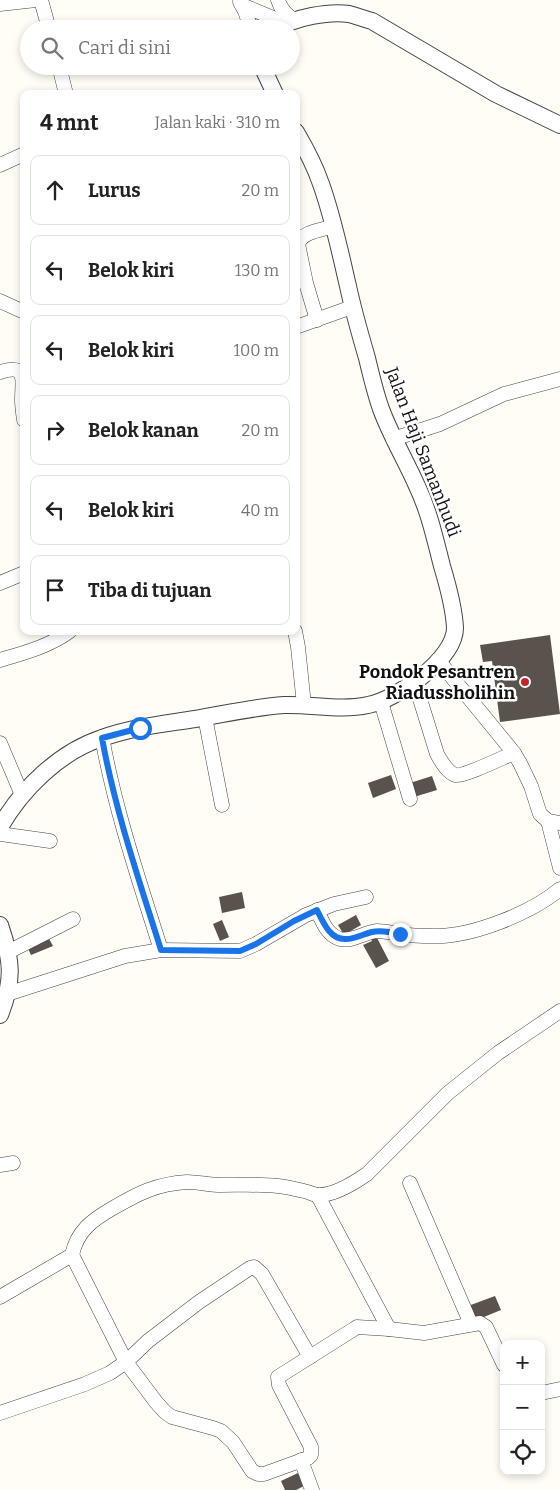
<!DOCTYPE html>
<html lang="id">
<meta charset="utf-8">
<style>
:root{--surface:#fff;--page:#f6f6f6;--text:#222;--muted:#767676;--line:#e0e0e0}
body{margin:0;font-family:Bitter,serif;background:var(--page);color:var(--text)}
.controls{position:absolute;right:15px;bottom:15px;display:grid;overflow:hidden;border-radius:10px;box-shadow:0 2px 8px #0003}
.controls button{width:45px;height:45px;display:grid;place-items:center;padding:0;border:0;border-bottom:1px solid var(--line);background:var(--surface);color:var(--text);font:25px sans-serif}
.stop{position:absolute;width:15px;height:15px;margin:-11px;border:4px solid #1a73e8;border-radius:50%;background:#fff}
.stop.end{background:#1a73e8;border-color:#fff;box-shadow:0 1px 5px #0008}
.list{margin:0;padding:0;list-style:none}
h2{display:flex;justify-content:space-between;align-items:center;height:65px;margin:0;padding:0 20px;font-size:21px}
h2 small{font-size:16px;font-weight:400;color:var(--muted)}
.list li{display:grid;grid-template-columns:32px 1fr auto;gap:15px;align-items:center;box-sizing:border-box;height:70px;margin:0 10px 10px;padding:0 10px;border:1px solid var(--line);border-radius:10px}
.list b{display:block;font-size:19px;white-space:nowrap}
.list em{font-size:16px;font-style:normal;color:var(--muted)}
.icon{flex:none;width:28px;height:28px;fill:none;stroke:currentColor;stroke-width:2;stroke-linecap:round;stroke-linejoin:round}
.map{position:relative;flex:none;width:560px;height:1490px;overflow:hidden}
.search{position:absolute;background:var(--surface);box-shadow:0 2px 8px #0003;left:20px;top:20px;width:280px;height:55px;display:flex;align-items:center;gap:12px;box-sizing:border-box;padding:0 18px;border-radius:28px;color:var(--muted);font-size:19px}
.panel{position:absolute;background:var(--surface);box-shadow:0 2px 8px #0003;left:20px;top:90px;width:280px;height:545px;border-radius:10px}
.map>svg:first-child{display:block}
.building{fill:#5a524d}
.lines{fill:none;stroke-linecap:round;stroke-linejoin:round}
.minor-casing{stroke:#444;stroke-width:15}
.tertiary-casing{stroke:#444;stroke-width:18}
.minor{stroke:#fff;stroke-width:14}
.tertiary{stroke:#fff;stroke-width:16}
.route{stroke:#1a73e8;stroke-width:6}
.poi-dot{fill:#c4262e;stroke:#fff;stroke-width:2}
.labels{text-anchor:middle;stroke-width:5;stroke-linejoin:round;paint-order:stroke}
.street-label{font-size:18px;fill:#111;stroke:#fff}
.poi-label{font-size:18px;font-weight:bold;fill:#111;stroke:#fff;text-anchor:end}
</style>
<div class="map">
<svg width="560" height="1490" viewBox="0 0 560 1490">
<rect width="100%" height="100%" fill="#fffdf5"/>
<g class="building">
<path d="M550,635L560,714L500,722L492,661L483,662L480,645Z"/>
<path d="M391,775L396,789L373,798L368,783Z"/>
<path d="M432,776L437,790L414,797L410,783Z"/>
<path d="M242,892L245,908L222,913L219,897Z"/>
<path d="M356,915L361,925L344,935L338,925Z"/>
<path d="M222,920L229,937L220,941L213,924Z"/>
<path d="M375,934L389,961L376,968L363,945L372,941L370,937Z"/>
<path d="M47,935L53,946L31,955L26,944Z"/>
<path d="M495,1296L501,1310L474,1321L468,1306Z"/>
<path d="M298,1473L304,1486L296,1490H285L281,1481Z"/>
</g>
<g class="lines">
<g class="minor-casing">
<g id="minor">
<path d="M41,0L49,29"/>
<path d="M278,0C281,10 287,16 295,20"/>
<path d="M240,2L245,11L251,29"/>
<path d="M0,4L36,0"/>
<path d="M242,5L285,23"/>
<path d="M59,66L66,94"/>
<path d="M0,165L24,154"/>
<path d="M0,301L24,312"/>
<path d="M317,320L306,283L298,244C302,231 323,230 334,226"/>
<path d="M296,327L352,307"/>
<path d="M0,372C28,363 22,380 22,400C22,406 23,413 24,420"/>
<path d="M393,439L440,424L504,394L560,379"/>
<path d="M0,583L24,573"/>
<path d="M295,631L298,647L304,705"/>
<path d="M0,660C24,653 50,646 70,631"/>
<path d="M438,660L514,753L520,763L531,786L540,814L548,821L560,823"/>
<path d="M415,683L437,754C441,761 447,772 455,775C463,777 504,757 514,753"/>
<path d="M381,702L410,799"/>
<path d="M205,717L222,805"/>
<path d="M102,737C115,810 139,880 161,950"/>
<path d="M0,743L22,795"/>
<path d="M548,821L560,868"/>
<path d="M0,834L50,841"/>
<path d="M317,910C322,921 327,935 340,939C352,942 365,932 377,931C385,931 392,933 400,934C411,936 422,936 434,936C472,937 531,913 560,889"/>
<path d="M8,952L73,919"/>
<path d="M7,994L125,956L161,950L240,951L256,944L306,915L334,904L366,897"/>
<path d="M0,1165L13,1163"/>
<path d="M410,1183L471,1324"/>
<path d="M318,1196L389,1329"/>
<path d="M72,1255L126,1362L156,1402L165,1412L172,1417L213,1428L221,1431L233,1442L252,1471L258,1474H264L308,1458L311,1455V1447L279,1385L278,1377L354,1329L357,1327L389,1329L424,1333L480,1323L486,1327L504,1365"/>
<path d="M0,1297L72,1255C77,1231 92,1220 113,1208C139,1193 156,1184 187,1182C198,1182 210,1185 221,1185C240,1185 259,1184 278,1186C287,1187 296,1189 304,1191C309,1192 314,1195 319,1195C335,1195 354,1183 367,1174L448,1093L498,1053L560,1011"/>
<path d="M541,1393L560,1389"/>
<path d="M0,1413L85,1384L110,1373L126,1362L148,1341L199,1302L250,1268L254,1267L262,1274L310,1357"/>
<path d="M301,1460L312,1490"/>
</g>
</g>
<g class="tertiary-casing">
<g id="tertiary">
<path d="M278,29C294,17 330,11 349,14C357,16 364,19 372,21L496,94L560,125"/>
<path d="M262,66L275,94"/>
<path d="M0,827C22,789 59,752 102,738C132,727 164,724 195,719C225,714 254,707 284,705C312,704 340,711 368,705C396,700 455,659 455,628C454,607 448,586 442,566C435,539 429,511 417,486C405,459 391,436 381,409C375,392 371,375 367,358C360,334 353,310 348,286C340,252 333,217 321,184C315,166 306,149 296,132"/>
<path d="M0,925C12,960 14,980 0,1015"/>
</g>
</g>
<use href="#minor" class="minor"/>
<use href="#tertiary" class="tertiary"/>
</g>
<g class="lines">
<path class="route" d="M140,728L102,738C115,810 139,880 161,950L240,951L256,944L294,921L317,910C323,922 330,940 346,939C355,939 363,934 372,932C381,930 391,932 400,934"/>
</g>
<circle class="poi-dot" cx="525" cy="682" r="5"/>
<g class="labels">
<g class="street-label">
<text transform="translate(423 452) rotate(69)" y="6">Jalan Haji Samanhudi</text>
</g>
<g class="poi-label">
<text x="515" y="678">Pondok Pesantren<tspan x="515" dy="21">Riadussholihin</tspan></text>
</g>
</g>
</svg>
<div class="controls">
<button>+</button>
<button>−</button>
<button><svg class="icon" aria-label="locate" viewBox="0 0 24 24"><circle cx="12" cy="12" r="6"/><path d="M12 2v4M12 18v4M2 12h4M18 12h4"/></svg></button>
</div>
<div class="stop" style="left:140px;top:728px"></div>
<div class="stop end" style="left:400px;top:934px"></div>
<div class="search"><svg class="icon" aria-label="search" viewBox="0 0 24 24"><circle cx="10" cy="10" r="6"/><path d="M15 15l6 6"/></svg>Cari di sini</div>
<section class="panel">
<h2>4 mnt<small>Jalan kaki · 310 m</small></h2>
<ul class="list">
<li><svg class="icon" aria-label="ahead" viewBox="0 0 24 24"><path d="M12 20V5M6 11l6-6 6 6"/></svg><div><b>Lurus</b></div><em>20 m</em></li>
<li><svg class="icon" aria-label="left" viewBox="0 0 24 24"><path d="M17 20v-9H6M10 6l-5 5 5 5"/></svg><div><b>Belok kiri</b></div><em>130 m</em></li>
<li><svg class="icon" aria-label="left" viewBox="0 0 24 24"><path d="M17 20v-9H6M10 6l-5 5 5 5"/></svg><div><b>Belok kiri</b></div><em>100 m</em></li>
<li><svg class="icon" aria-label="right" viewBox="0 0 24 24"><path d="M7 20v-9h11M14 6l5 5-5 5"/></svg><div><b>Belok kanan</b></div><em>20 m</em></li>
<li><svg class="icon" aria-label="left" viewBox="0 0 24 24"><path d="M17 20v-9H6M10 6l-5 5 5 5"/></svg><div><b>Belok kiri</b></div><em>40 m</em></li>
<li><svg class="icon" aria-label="arrive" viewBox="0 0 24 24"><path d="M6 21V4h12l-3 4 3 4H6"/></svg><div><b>Tiba di tujuan</b></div></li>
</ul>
</section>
</div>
